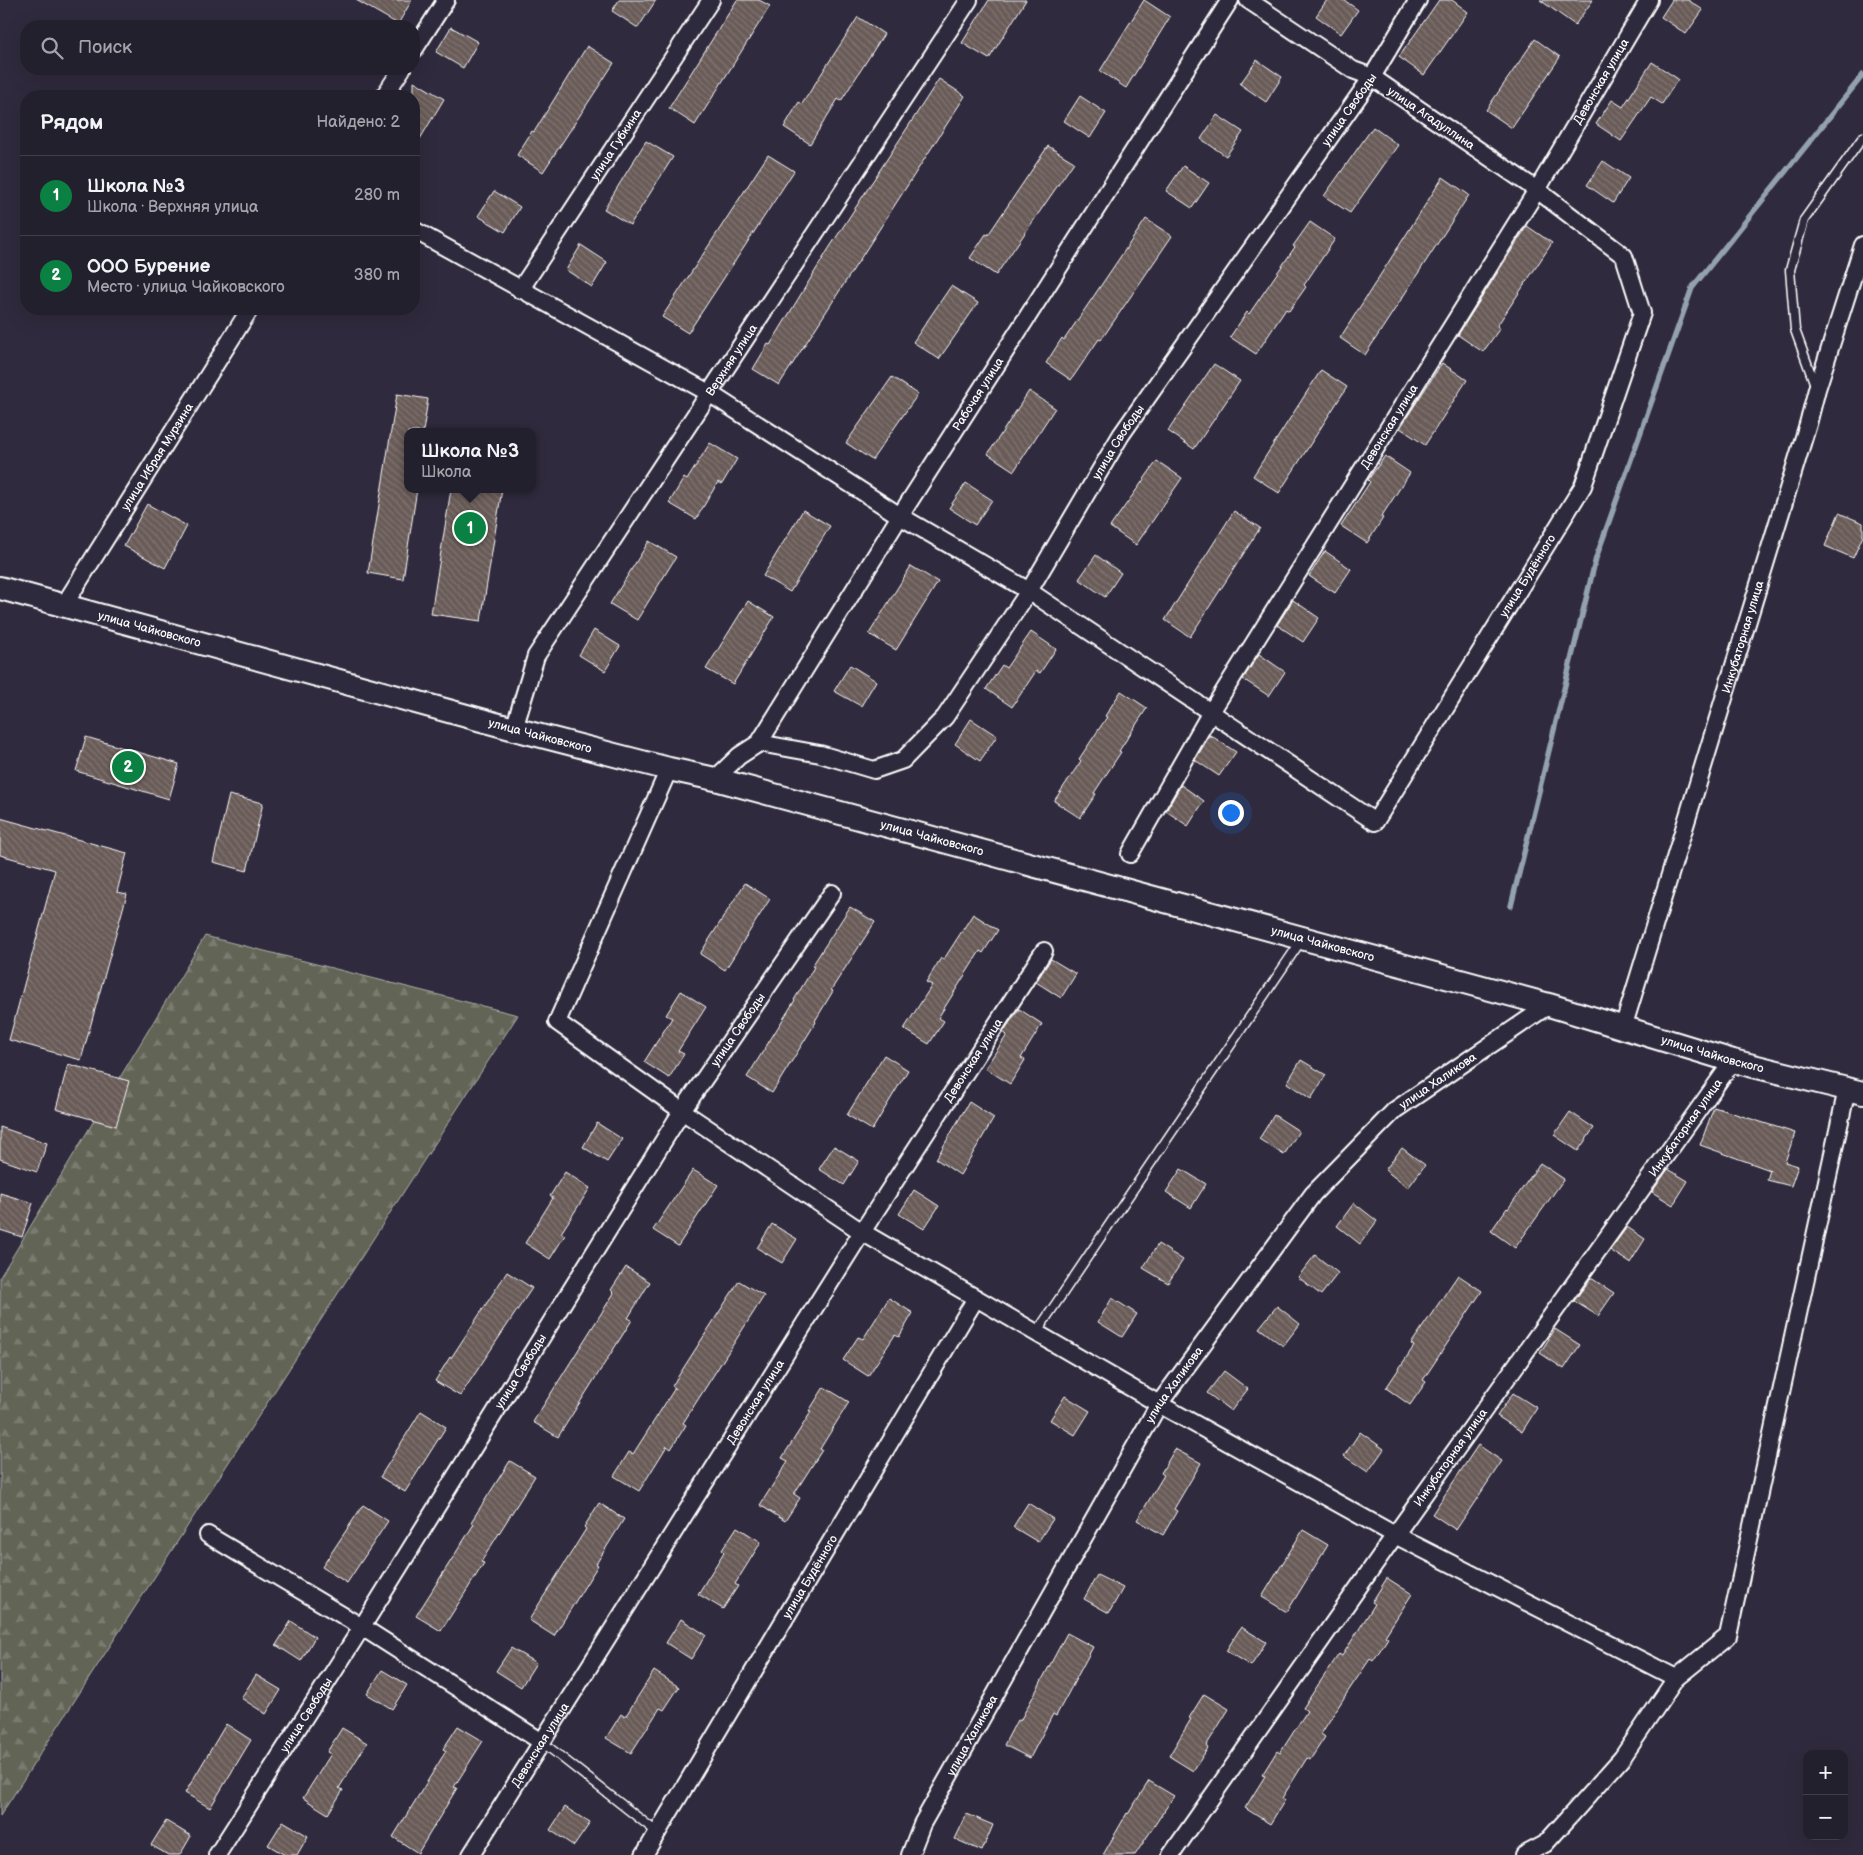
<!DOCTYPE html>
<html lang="ru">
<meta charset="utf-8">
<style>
:root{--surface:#23202e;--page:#2f2d3a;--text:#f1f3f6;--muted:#a3a3aa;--line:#403e4a;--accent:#0b8043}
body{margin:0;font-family:"Balsamiq Sans",sans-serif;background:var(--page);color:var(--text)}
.controls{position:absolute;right:15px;bottom:15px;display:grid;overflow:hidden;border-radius:10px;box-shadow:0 5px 20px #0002}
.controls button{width:45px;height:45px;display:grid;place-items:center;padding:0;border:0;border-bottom:1px solid var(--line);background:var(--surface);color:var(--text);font:25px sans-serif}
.you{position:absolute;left:1230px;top:812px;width:18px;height:18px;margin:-12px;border:4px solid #fff;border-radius:50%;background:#1a73e8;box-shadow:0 0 0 8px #1a73e833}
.badge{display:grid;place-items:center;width:32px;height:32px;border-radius:50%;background:var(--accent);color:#fff;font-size:16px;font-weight:700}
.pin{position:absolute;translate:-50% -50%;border:2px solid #fff;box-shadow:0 1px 5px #0006}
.popup{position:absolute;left:404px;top:428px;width:132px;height:65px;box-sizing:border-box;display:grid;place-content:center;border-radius:10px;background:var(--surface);filter:drop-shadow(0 1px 4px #0005);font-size:16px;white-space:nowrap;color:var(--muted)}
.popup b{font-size:19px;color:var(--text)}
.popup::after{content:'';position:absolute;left:50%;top:100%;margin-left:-10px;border:10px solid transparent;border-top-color:var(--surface)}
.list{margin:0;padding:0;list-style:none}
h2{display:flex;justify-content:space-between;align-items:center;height:65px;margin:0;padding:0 20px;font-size:21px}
h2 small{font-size:16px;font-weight:400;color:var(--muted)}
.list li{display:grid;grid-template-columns:32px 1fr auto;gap:15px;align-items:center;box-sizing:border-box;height:80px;padding:0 20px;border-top:1px solid var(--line)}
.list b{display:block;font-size:19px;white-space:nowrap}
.list p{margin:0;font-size:16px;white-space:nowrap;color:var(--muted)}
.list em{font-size:16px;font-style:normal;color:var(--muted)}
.icon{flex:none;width:28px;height:28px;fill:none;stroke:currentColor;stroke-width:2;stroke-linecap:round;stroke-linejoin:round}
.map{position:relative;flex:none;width:1863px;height:1855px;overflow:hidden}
.search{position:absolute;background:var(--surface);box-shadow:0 5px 20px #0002;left:20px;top:20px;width:400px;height:55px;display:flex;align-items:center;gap:12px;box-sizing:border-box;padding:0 18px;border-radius:20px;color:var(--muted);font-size:19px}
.panel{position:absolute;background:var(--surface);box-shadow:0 5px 20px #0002;left:20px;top:90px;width:400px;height:225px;border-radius:20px}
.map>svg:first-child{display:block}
.forest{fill:url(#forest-firs);stroke:#b0b2ab}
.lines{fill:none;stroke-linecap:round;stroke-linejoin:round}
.stream{stroke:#94a2ae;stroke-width:5.5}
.building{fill:url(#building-back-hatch);stroke:#fff}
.service-casing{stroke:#fff;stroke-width:11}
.minor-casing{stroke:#fff;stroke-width:20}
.secondary-casing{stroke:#fff;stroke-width:26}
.service{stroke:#2f2a3d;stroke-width:8}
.minor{stroke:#2f2a3d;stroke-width:16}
.secondary{stroke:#2f2a3d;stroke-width:22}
.labels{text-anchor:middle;stroke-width:4;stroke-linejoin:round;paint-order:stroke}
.street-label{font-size:12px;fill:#fff;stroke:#2f2a3d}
</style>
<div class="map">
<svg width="1863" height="1855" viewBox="0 0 1863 1855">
<defs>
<pattern id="forest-firs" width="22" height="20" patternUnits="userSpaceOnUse" patternTransform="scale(1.25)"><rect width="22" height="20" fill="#626557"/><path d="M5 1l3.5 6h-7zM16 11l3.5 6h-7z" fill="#7a7c70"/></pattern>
<pattern id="building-back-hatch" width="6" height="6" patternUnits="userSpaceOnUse" patternTransform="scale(1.25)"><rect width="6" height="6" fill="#695b58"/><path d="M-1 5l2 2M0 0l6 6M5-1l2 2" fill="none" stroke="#807471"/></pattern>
</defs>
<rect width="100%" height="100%" fill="#2f2a3d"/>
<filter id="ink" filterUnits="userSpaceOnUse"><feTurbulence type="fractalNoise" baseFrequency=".02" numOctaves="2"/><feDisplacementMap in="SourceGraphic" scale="10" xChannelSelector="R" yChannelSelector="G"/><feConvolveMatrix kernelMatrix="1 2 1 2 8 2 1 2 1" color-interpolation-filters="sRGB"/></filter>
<g filter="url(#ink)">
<path class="forest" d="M205,936L518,1015L0,1816V1277Z"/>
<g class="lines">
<path class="stream" d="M1511,906L1596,558L1692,288L1863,75"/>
</g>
<g class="building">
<path d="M356,0H412L398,24Z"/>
<path d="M619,0H656L638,28L612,11Z"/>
<path d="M737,0H759L770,6L695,125L669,108Z"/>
<path d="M989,0H1026L989,59L962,43Z"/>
<path d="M1144,0L1170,17L1126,88L1100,71Z"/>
<path d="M1327,0H1344L1358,10L1341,34L1316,16Z"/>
<path d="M1439,0H1452L1468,12L1424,75L1399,57Z"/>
<path d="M1540,0H1593L1575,25Z"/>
<path d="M1672,0H1688L1703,10L1686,34L1661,17Z"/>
<path d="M858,17L884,34L841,101L838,99L810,144L784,127L799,102L802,104Z"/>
<path d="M451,27L478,42L463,68L436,52Z"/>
<path d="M1535,39L1560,57L1512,128L1486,110Z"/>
<path d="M587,46L614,63L543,172L517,155L532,131L534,132Z"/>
<path d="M1257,60L1282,77L1266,102L1240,84Z"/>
<path d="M1652,62L1678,79L1662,104L1651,97L1621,141L1596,124L1612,100L1623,107Z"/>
<path d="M939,79L965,96L779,385L753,369L768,344L770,345L828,250Z"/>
<path d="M414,81L444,99L414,149Z"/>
<path d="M1080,96L1106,113L1090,138L1064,121Z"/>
<path d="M1217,115L1243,132L1226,156L1201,139Z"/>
<path d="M1373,127L1398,145L1350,213L1324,196Z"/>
<path d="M646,141L673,157L630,225L604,209Z"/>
<path d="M1048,146L1074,162L996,275L970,258L986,234L988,235Z"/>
<path d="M768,155L794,171L688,333L662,317Z"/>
<path d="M1603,161L1629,178L1613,203L1587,185Z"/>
<path d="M1183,166L1209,183L1192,208L1166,191Z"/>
<path d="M1443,177L1469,195L1365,355L1340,338Z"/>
<path d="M494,191L520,207L505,232L478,216Z"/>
<path d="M1146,219L1172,236L1101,340L1099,339L1071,380L1046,363L1062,338L1064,340Z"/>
<path d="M1310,222L1335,239L1304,285L1306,287L1289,311L1286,309L1256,354L1230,337L1247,312L1249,314L1295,247L1293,246Z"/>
<path d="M1527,226L1552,243L1497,326L1500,328L1483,352L1458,335Z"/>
<path d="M581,245L607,262L592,287L566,270Z"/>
<path d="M951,286L978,303L939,359L913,342Z"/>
<path d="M1442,363L1467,380L1425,445L1400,428Z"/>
<path d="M1214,364L1240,381L1194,449L1168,431Z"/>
<path d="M1321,370L1347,387L1279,493L1253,476Z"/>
<path d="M892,377L918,394L872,460L846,443Z"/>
<path d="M1029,391L1055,408L1014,471L988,454Z"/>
<path d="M397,394L428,399L423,432H408V489H417L403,579L368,573Z"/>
<path d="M710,443L737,459L722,484L718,482L696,519L669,503L684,478L687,480Z"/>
<path d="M1385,456L1410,473L1381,517L1383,518L1367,543L1341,526L1370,482L1368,480Z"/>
<path d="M1157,461L1182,478L1136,545L1110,527Z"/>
<path d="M966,483L992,500L975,525L949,508Z"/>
<path d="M451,489H502L481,621L431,614Z"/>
<path d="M147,504L187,526L165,568L124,546Z"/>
<path d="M803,510L830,526L790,592L763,576Z"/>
<path d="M1234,511L1260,528L1190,637L1165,620Z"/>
<path d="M1839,513L1863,523V536L1853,558L1825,546Z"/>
<path d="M649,541L676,557L637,620L610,604Z"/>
<path d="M1325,551L1351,569L1335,593L1309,576Z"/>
<path d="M1096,555L1121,573L1105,597L1079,579Z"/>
<path d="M911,566L938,582L896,650L869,634Z"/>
<path d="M1293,600L1319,618L1303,642L1277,625Z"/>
<path d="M748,601L774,617L733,684L706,669Z"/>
<path d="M594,630L620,646L605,671L579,655Z"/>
<path d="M1031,632L1056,649L1040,673L1036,671L1012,707L986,689L1002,665L1006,668Z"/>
<path d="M1259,654L1285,672L1269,696L1243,679Z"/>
<path d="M850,665L876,681L861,706L834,691Z"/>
<path d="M1121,691L1147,708L1119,751L1121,752L1094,793L1096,794L1080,818L1054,801L1081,761L1079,759L1107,717L1105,716Z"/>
<path d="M971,719L997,736L980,761L955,744Z"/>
<path d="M1210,735L1236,752L1219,776L1195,760Z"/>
<path d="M86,737L179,764L169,799L76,771Z"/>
<path d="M1181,785L1204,801L1188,826L1166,811Z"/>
<path d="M229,795L263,803L247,871L213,862Z"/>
<path d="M0,818L127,853L117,892L127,894L81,1060L9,1040L55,870L0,855Z"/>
<path d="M745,883L770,899L725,970L700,954Z"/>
<path d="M850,907L875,922L831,990L833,991L815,1021L816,1022L772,1093L747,1077L795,1000H794L814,967L812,966Z"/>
<path d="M973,914L998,930L983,953L980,951L938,1018L944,1021L929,1044L904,1029L932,985L926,982L941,958L944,959Z"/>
<path d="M1051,959L1076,974L1061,998L1036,982Z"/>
<path d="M681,991L706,1007L678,1051L684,1054L669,1078L644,1062L672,1018L666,1015Z"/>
<path d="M1019,1009L1042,1024L1021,1058L1025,1060L1010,1084L985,1068L1007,1035L1003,1032Z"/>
<path d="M884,1055L908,1070L872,1130L847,1115Z"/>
<path d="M1301,1060L1326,1075L1311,1099L1287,1083Z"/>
<path d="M68,1064L129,1081L116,1126L56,1109Z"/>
<path d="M969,1102L994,1118L960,1175L936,1159Z"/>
<path d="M1714,1107L1795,1133L1785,1162L1798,1166L1791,1186L1767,1180L1770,1170L1700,1145Z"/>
<path d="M1570,1112L1594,1128L1578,1151L1554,1135Z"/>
<path d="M1274,1115L1299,1131L1284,1155L1259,1139Z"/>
<path d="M597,1123L622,1139L607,1162L583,1147Z"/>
<path d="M0,1127L47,1143L37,1172L0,1159Z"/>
<path d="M834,1146L859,1161L844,1185L819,1169Z"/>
<path d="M1402,1148L1425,1165L1408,1188L1385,1170Z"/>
<path d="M1540,1163L1564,1179L1515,1248L1491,1231L1507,1208L1508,1209Z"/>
<path d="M1181,1169L1206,1184L1191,1208L1166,1192Z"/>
<path d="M1668,1169L1688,1181L1673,1205L1652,1192Z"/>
<path d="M693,1170L718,1185L678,1246L653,1230Z"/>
<path d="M565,1172L590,1188L561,1233L565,1235L550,1259L525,1243L553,1198L550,1196Z"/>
<path d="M914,1190L939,1206L924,1229L899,1214Z"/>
<path d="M0,1193L33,1203L22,1237L0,1230Z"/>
<path d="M1354,1203L1377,1221L1360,1244L1337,1226Z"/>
<path d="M772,1224L797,1239L782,1263L757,1248Z"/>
<path d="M1627,1227L1645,1239L1630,1263L1610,1250Z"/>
<path d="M1158,1244L1183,1260L1168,1283L1143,1268Z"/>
<path d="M1315,1255L1338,1273L1321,1295L1298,1277Z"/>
<path d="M626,1267L650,1282L628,1318L632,1320L558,1437L533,1422L614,1293L611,1290Z"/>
<path d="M507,1272L532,1288L460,1396L435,1381L450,1357L451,1358Z"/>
<path d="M1458,1275L1482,1291L1423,1380L1426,1382L1410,1405L1386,1388L1414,1346L1411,1344Z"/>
<path d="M1591,1278L1614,1293L1598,1316L1574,1301Z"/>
<path d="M739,1281L764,1296L683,1423L686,1425L671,1449L667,1446L639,1491L614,1476L629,1452L633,1454L675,1388L672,1386Z"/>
<path d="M889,1298L913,1313L899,1337L895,1335L868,1376L843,1360L858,1337L863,1339Z"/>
<path d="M1112,1298L1137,1314L1122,1337L1098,1322Z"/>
<path d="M1277,1306L1300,1324L1283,1346L1259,1328Z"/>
<path d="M1555,1329L1580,1345L1564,1369L1540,1353Z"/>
<path d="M1224,1371L1248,1389L1231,1411L1207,1393Z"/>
<path d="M824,1387L849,1402L820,1449L822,1450L794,1494L800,1498L785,1521L760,1505L788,1461L782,1458L811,1412L809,1411Z"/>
<path d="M1513,1393L1537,1408L1522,1432L1497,1416Z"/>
<path d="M1065,1396L1090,1411L1075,1435L1050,1420Z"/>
<path d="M421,1411L446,1427L405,1492L380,1477Z"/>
<path d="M1360,1432L1384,1449L1368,1472L1344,1456Z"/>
<path d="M1478,1445L1502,1461L1456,1530L1432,1514Z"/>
<path d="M1175,1449L1201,1463L1174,1509L1177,1511L1163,1535L1137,1520L1164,1475L1161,1473Z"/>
<path d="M510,1461L535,1476L481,1562L484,1563L441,1631L416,1616L474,1524L471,1522Z"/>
<path d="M599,1503L624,1519L596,1564L598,1565L554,1636L529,1620L586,1529L584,1527Z"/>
<path d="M1028,1503L1053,1519L1038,1542L1013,1527Z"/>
<path d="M363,1505L388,1521L347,1583L322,1567Z"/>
<path d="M737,1527L761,1542L735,1584L738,1586L723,1609L698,1594L724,1552L722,1550Z"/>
<path d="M1303,1530L1328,1545L1287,1612L1262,1597Z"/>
<path d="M1097,1575L1123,1588L1109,1613L1084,1599Z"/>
<path d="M1387,1578L1412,1594L1385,1636L1388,1638L1373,1661L1370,1659L1347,1693L1321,1734L1325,1737L1310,1760L1307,1758L1282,1798L1285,1800L1270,1824L1245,1808L1265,1776L1262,1775L1277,1751L1280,1753L1307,1711L1303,1708L1318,1685L1339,1654L1342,1656L1375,1604L1372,1602Z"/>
<path d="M681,1619L706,1635L691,1659L666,1643Z"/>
<path d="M291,1621L315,1637L301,1661L276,1645Z"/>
<path d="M1241,1627L1266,1642L1251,1666L1226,1651Z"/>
<path d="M1067,1633L1093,1647L1056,1716L1053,1714L1030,1758L1004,1745L1017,1720L1020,1721Z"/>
<path d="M511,1648L536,1663L521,1687L496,1671Z"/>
<path d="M382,1670L407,1685L392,1709L367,1694Z"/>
<path d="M654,1671L679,1687L664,1710L660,1708L631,1753L606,1738L621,1714L625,1717Z"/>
<path d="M256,1675L281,1690L266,1714L241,1698Z"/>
<path d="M1204,1694L1229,1709L1206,1746L1208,1748L1193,1771L1169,1756L1191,1719L1189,1718Z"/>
<path d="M226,1724L251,1740L210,1808L185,1793Z"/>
<path d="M458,1726L483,1741L454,1787L457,1788L418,1853L393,1837L446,1751L443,1749Z"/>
<path d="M342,1728L367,1743L339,1788L343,1790L328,1814L303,1798L331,1754L327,1752Z"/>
<path d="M1149,1781L1174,1796L1135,1855H1103L1127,1813L1128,1814Z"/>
<path d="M565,1807L590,1823L574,1846L550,1830Z"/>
<path d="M967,1814L993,1825L982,1851L955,1839Z"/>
<path d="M166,1821L191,1836L180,1855H168L151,1845Z"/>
<path d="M283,1821L308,1836L297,1855H285L268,1845Z"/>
</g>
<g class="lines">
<g class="service-casing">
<g id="service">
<path d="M1815,385L1795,330L1790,270L1804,220L1863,137"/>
<path d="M1036,1333L1301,941"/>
<path d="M542,1742L658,1833"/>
</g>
</g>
<g class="minor-casing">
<g id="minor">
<path d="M414,50L446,0"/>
<path d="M384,96L402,69"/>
<path id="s1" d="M414,230L709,393L900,516L1029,591L1375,822L1583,486L1642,313L1624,256L1537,190L1372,77L1353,70L1248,0"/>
<path id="s2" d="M520,290L711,0"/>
<path id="s3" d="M64,605L250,309"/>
<path id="s4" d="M514,729L536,656L969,0"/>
<path id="s5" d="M759,743L820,754L874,770L903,760L945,717L1029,591L1121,435L1372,77L1418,0"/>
<path d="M669,769L557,1022L682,1111L862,1232L1159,1404L1395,1535L1676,1678"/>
<path id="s6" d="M715,779L739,756L759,743L900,516L1230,0"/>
<path id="s7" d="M1130,854L1211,712L1537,190L1649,0"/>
<path id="s8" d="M1623,1028L1808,424L1817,389L1863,245"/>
<path d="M208,1535L362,1627L542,1742"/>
<path id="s9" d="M217,1855L362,1627L682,1111L832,893"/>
<path id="s10" d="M471,1855L862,1232L1044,951"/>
<path id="s11" d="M644,1855L976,1298"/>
<path id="s12" d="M910,1855L922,1824L1159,1404L1313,1194L1395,1110L1549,1005"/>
<path id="s13" d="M1171,1855L1395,1535L1733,1061"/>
<path d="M1524,1855L1545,1844L1622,1758L1676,1678L1728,1636L1847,1089"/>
</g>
</g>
<g class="secondary-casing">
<g id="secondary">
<path id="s14" d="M0,588L514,729L669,769L715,779L1549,1005L1733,1061L1863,1093"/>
</g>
</g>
<use href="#service" class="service"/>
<use href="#minor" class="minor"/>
<use href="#secondary" class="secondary"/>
</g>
</g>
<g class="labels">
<g class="street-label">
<text dy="4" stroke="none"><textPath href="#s7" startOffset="905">Девонская улица</textPath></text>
<text dy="4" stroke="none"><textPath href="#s5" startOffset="939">улица Свободы</textPath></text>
<text transform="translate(1431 118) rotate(34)" y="4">улица Агадуллина</text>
<text dy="4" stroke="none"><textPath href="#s2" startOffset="174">улица Губкина</textPath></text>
<text dy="4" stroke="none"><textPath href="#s4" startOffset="431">Верхняя улица</textPath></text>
<text dy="4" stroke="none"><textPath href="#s6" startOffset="469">Рабочая улица</textPath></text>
<text dy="4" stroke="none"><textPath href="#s7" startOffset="500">Девонская улица</textPath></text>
<text dy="4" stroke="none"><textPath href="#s5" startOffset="534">улица Свободы</textPath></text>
<text dy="4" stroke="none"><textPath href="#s3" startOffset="175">улица Ибрая Мурзина</textPath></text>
<text dy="4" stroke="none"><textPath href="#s1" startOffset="1419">улица Будённого</textPath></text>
<text dy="4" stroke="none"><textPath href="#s14" startOffset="155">улица Чайковского</textPath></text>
<text dy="4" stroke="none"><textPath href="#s8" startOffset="409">Инкубаторная улица</textPath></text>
<text dy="4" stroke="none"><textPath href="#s14" startOffset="560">улица Чайковского</textPath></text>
<text dy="4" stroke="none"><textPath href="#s14" startOffset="965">улица Чайковского</textPath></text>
<text dy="4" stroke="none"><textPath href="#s14" startOffset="1370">улица Чайковского</textPath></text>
<text dy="4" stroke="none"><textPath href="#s9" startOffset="976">улица Свободы</textPath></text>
<text dy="4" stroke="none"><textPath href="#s14" startOffset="1775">улица Чайковского</textPath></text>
<text dy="4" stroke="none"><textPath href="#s10" startOffset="940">Девонская улица</textPath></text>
<text dy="4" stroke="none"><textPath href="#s12" startOffset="945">улица Халикова</textPath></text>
<text dy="4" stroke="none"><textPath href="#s13" startOffset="891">Инкубаторная улица</textPath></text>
<text dy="4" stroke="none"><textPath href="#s9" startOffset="571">улица Свободы</textPath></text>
<text dy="4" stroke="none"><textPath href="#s12" startOffset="540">улица Халикова</textPath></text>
<text dy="4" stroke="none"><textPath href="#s10" startOffset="535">Девонская улица</textPath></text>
<text dy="4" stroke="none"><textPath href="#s13" startOffset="486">Инкубаторная улица</textPath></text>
<text dy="4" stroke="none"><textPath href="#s11" startOffset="324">улица Будённого</textPath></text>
<text dy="4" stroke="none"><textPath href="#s9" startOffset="166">улица Свободы</textPath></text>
<text dy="4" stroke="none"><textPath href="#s12" startOffset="135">улица Халикова</textPath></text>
<text dy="4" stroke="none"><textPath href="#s10" startOffset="130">Девонская улица</textPath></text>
</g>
</g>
</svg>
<div class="controls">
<button>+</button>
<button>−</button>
</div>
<div class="you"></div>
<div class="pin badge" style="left:470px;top:528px">1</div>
<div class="popup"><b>Школа №3</b>Школа</div>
<div class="pin badge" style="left:128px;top:767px">2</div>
<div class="search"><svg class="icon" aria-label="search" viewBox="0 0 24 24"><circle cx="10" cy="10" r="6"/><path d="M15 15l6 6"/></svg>Поиск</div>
<section class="panel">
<h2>Рядом<small>Найдено: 2</small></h2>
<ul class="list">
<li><span class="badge">1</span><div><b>Школа №3</b><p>Школа · Верхняя улица</p></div><em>280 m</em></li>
<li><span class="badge">2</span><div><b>ООО Бурение</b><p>Место · улица Чайковского</p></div><em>380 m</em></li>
</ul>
</section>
</div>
